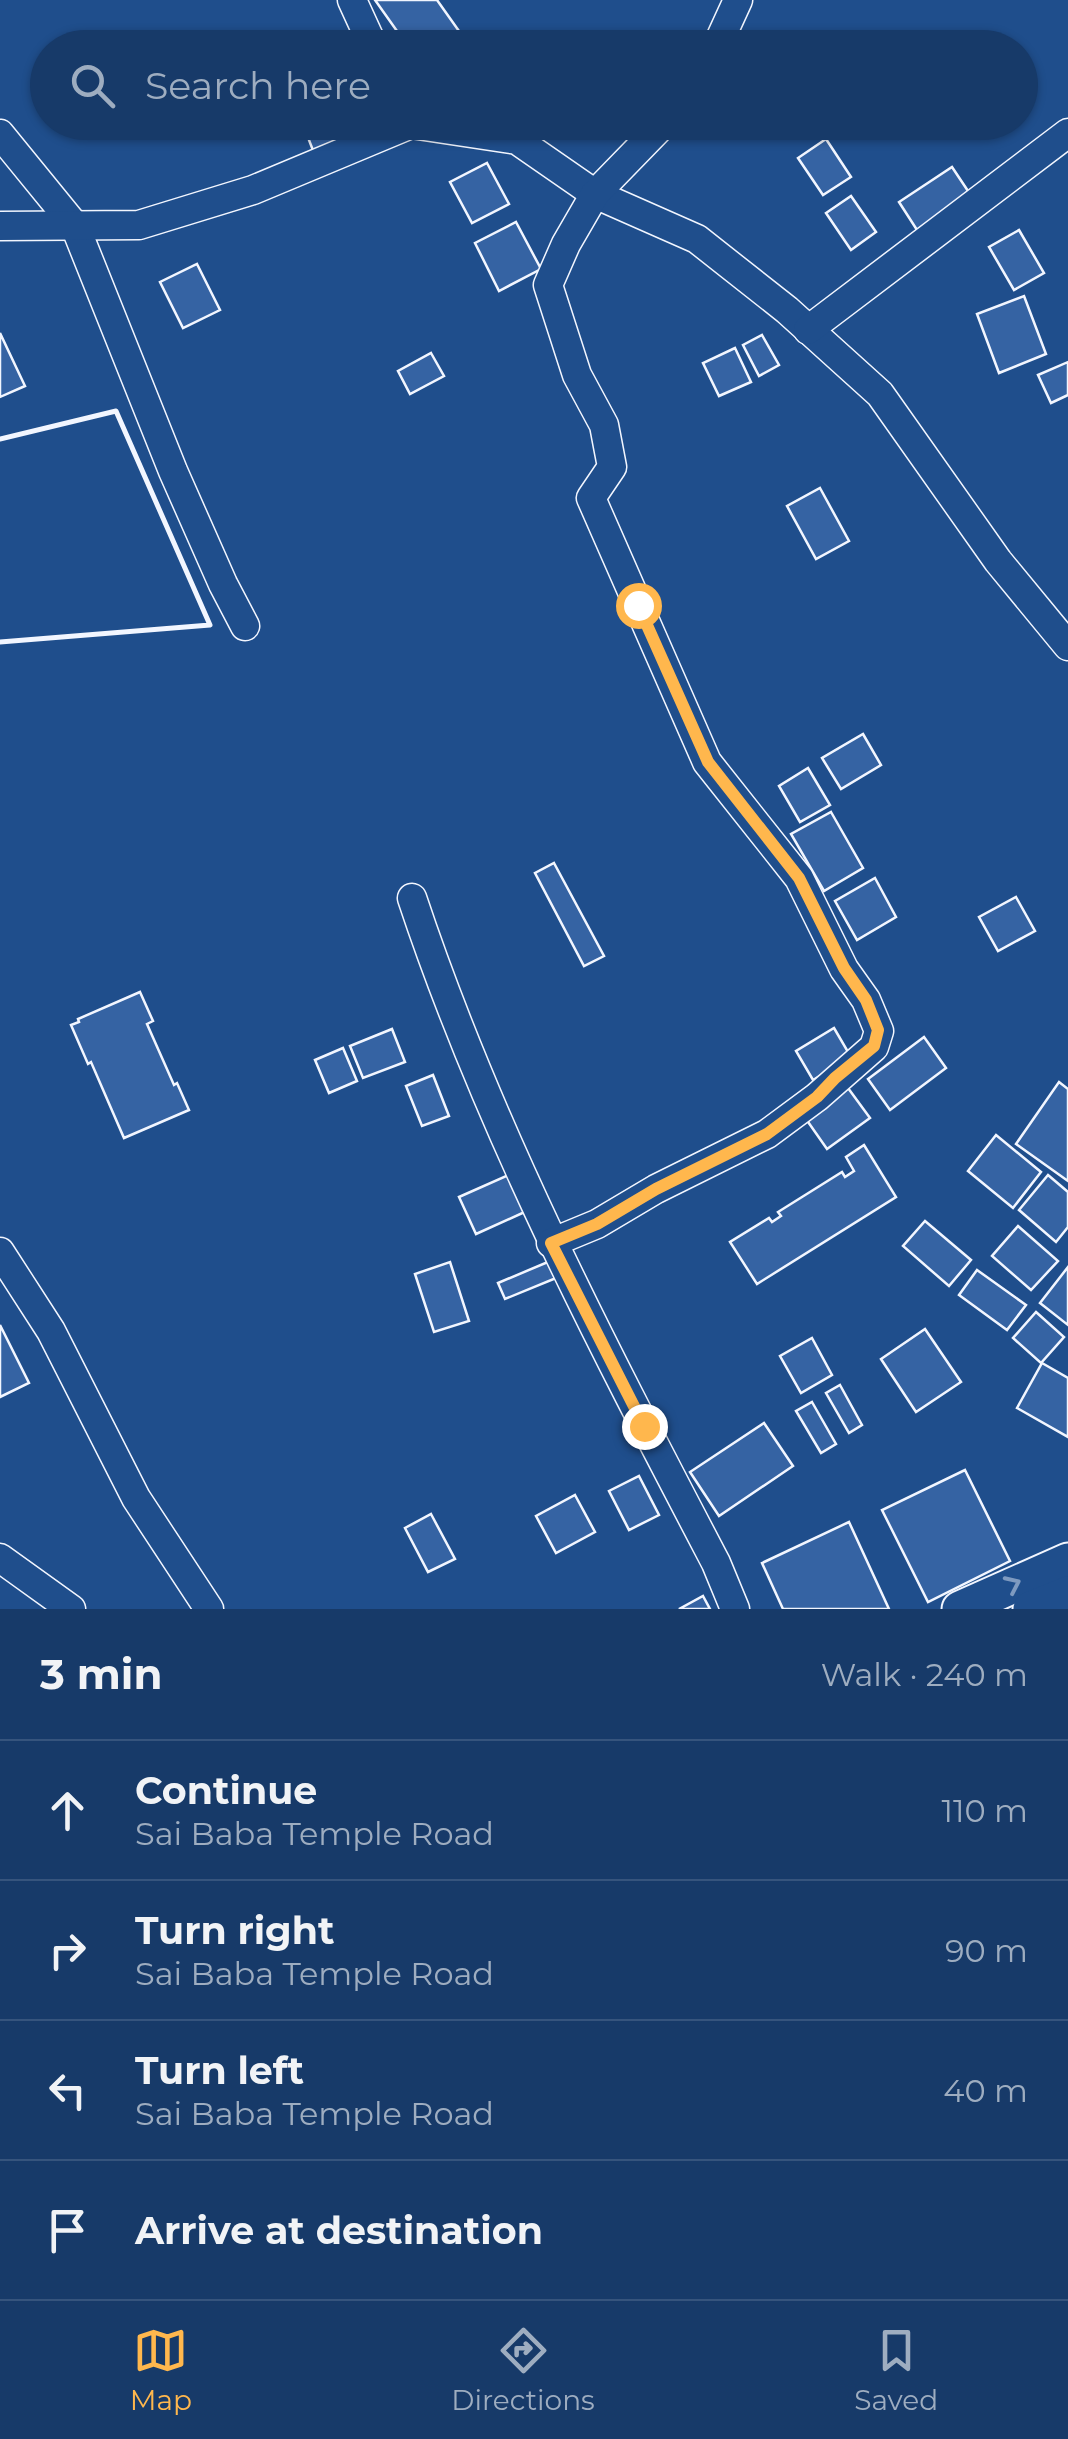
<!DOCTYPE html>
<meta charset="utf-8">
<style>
:root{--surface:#173a69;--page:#20416f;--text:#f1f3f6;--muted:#9eadc0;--line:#36547d;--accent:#ffb74d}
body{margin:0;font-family:Montserrat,sans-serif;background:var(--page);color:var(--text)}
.stop{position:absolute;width:30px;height:30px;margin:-22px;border:8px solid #ffb74d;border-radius:50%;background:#fff}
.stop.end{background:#ffb74d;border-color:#fff;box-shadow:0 2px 10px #0008}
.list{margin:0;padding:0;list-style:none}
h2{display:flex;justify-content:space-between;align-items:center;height:130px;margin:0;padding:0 40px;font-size:42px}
h2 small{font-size:32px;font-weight:400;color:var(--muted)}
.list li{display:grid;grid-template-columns:65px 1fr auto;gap:30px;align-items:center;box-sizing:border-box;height:140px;padding:0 40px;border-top:2px solid var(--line)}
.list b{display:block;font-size:38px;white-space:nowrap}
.list p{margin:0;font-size:32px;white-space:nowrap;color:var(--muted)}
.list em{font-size:32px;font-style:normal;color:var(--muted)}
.icon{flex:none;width:55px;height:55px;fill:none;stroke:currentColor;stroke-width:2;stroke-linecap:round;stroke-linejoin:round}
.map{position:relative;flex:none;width:1068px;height:1609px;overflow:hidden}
.search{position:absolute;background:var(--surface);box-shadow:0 2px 8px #0004;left:30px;right:30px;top:30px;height:110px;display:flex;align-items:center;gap:25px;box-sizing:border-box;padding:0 35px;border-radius:55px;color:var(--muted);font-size:38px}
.sheet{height:690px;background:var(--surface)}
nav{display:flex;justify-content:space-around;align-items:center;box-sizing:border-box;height:140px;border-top:2px solid var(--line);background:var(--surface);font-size:28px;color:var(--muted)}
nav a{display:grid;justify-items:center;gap:5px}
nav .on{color:var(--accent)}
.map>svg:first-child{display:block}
.building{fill:#3563a3;stroke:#f2f6ff;stroke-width:2.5}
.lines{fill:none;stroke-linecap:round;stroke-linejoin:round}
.minor-casing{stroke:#f2f6ff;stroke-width:31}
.tertiary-casing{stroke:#f2f6ff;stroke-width:39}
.minor{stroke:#1f4e8c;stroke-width:28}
.tertiary{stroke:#1f4e8c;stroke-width:35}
.wall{stroke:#f2f6ff;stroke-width:5}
.oneway{stroke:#7e9ac0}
.route{stroke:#ffb74d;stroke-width:12}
</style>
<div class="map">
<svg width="1068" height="1609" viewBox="0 0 1068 1609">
<rect width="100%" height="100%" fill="#1f4e8c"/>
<g class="building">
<path d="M375,0H437L471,48H409Z"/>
<path d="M585,33L590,48H553L552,46Z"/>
<path d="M302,122H334L342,143L314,153Z"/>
<path d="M826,139L851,177L823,195L798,158Z"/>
<path d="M487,163L509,204L472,223L450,182Z"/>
<path d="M952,167L970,194L917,230L899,202Z"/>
<path d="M851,196L876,232L851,250L826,213Z"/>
<path d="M516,222L541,269L499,291L475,243Z"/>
<path d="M1019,230L1044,273L1014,290L989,247Z"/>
<path d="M197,264L220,310L183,328L160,282Z"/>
<path d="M1024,296L1046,354L999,373L977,314Z"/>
<path d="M0,333L25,386L0,397Z"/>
<path d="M762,335L779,365L759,376L743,345Z"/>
<path d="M735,348L751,382L719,396L703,363Z"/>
<path d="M431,353L444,376L410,394L398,371Z"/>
<path d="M1068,362V395L1051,403L1038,375Z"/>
<path d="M820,488L849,541L816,559L787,506Z"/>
<path d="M863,734L881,765L841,789L822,758Z"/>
<path d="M808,768L830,805L800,822L779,786Z"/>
<path d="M831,812L863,868L824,891L791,834Z"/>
<path d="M554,863L604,956L584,966L535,873Z"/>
<path d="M875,878L896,917L857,940L835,901Z"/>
<path d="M1016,897L1035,931L998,951L979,917Z"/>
<path d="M140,992L153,1021L147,1024L174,1085L177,1083L189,1110L124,1138L91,1062L88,1064L71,1025L79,1022L78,1019Z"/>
<path d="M834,1028L851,1057L813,1080L796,1051Z"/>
<path d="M392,1029L405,1062L363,1078L350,1046Z"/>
<path d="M924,1037L946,1068L890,1110L868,1079Z"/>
<path d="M343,1048L357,1081L329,1093L315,1060Z"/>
<path d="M433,1075L449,1116L422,1126L406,1086Z"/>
<path d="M1059,1082L1068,1089V1181L1016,1144Z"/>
<path d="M848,1088L870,1118L827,1149L806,1119Z"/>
<path d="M996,1135L1041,1172L1013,1208L968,1171Z"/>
<path d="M864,1145L896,1197L757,1284L730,1242L769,1218L772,1222L781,1216L778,1212L842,1172L845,1177L854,1171L846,1157Z"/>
<path d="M513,1173L529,1210L476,1234L459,1197Z"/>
<path d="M1048,1175L1068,1192V1227L1056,1242L1019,1210Z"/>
<path d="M925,1221L971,1260L949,1286L903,1246Z"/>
<path d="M1018,1226L1058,1261L1031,1290L992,1256Z"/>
<path d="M555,1259L561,1276L505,1299L498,1283Z"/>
<path d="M450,1262L469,1321L434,1332L415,1274Z"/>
<path d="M1068,1267V1325L1040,1303Z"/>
<path d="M977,1270L1026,1305L1007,1330L959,1295Z"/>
<path d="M1036,1312L1064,1337L1041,1363L1013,1338Z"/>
<path d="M0,1325L29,1383L0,1397Z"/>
<path d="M925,1329L961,1382L916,1412L881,1359Z"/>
<path d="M812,1338L832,1375L801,1393L780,1356Z"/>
<path d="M1042,1363L1068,1378V1437L1017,1408Z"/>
<path d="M840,1385L862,1425L849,1433L826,1393Z"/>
<path d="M812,1402L836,1444L821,1453L796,1411Z"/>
<path d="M764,1423L793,1466L719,1516L690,1472Z"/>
<path d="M965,1470L1010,1561L928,1602L882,1510Z"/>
<path d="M639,1476L659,1515L629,1530L609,1491Z"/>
<path d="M575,1495L595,1532L556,1553L536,1516Z"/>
<path d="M431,1514L455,1559L428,1572L405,1528Z"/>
<path d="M849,1522L889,1609H783L762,1563Z"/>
<path d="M703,1596L710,1609H679Z"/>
</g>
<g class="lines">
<g class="minor-casing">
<g id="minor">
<path d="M352,0L374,48"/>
<path d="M716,48L738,0"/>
<path d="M411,124L517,140L595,194L697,239L787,310L880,394L998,561L1068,646"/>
<path d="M0,134L75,226L173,471L223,584L245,626"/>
<path d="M0,226L139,225L253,190L411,124"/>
<path d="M808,330L1068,133"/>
<path d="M412,898C489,1130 603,1347 716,1563L735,1609"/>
<path d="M551,1243L597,1224L656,1189L767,1134L817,1097L874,1047L879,1031L866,1000L844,969L799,878L707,762L591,498L612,467L604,425L577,375L548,285L566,244L595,194L665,122"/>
<path d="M0,1252L51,1331L136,1498L209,1609"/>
<path d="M0,1558L71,1609"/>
</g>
</g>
<g class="tertiary-casing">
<g id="tertiary">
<path d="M960,1609L1068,1561"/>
<path d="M1031,1609L1068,1594"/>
</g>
</g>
<use href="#minor" class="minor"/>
<use href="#tertiary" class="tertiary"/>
<path class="wall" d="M0,439L116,411L210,625L0,642"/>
</g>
<defs><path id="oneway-chevron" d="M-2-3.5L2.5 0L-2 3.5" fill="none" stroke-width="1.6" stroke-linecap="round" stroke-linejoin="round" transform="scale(2.5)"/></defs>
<use class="oneway" href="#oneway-chevron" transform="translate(1013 1584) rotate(-25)"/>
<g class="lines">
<path class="route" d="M638,605L708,762L799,878L844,968L866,1000L878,1030L874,1046L835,1078L817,1097L767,1134L656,1189L597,1224L551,1243L644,1426"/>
</g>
</svg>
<div class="stop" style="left:638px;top:605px"></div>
<div class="stop end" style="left:644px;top:1426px"></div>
<div class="search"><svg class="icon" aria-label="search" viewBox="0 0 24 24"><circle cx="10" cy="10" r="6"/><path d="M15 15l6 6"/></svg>Search here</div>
</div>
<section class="sheet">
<h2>3 min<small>Walk · 240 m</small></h2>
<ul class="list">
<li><svg class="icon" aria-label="ahead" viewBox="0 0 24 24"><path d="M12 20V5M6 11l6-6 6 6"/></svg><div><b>Continue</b><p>Sai Baba Temple Road</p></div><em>110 m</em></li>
<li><svg class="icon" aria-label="right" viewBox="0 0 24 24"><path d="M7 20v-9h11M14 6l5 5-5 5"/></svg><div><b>Turn right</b><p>Sai Baba Temple Road</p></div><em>90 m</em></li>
<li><svg class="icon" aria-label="left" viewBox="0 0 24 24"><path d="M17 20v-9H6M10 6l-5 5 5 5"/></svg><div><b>Turn left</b><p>Sai Baba Temple Road</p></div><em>40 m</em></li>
<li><svg class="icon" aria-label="arrive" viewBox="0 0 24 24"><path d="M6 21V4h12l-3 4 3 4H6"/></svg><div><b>Arrive at destination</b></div></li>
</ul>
</section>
<nav>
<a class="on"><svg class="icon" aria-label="map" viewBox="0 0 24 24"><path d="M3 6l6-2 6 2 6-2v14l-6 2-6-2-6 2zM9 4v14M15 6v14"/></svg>Map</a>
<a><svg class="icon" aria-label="directions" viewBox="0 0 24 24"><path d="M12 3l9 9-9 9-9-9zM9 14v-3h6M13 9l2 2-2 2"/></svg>Directions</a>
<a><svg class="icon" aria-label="saved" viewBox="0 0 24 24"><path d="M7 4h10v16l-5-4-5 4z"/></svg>Saved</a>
</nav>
